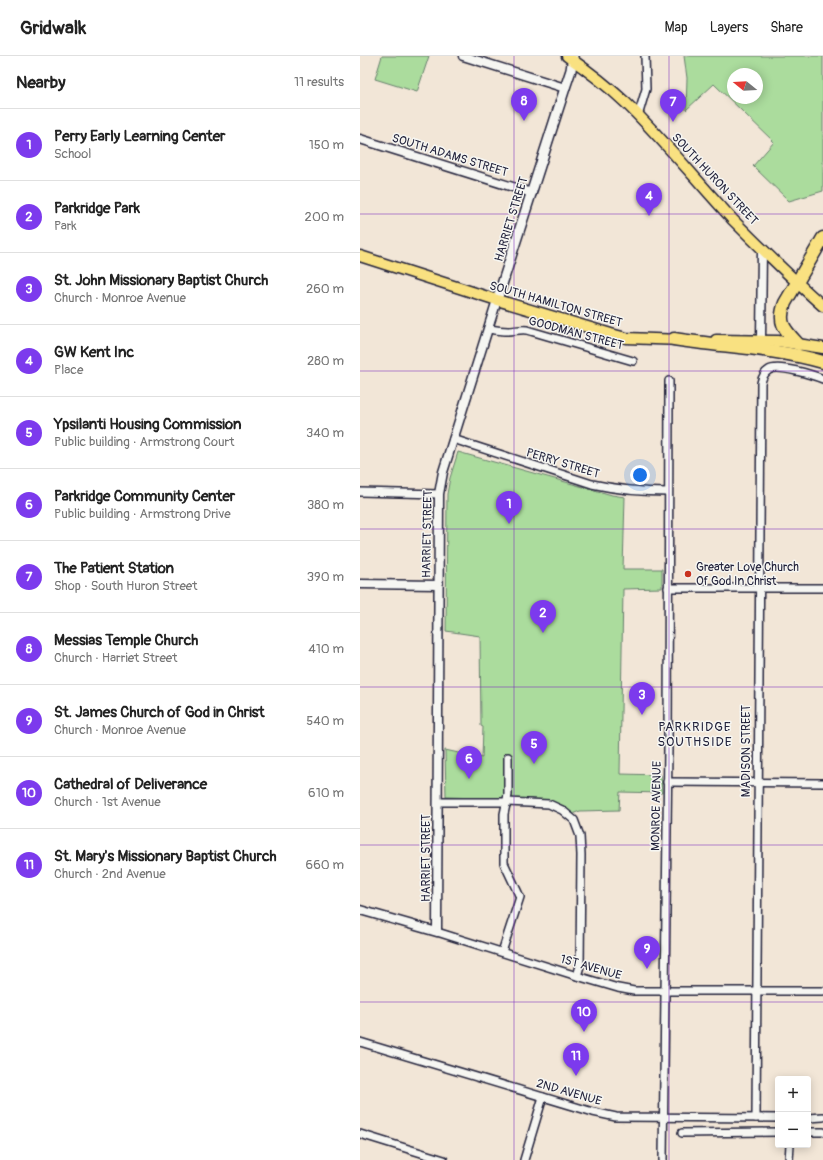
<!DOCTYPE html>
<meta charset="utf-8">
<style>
:root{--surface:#fff;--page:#f6f6f6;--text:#222;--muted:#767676;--line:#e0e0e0;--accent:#7c3aed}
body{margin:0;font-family:Pangolin,sans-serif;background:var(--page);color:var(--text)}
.controls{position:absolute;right:12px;bottom:12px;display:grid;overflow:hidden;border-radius:4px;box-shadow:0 2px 10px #0003}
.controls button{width:36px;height:36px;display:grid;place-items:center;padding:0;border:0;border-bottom:1px solid var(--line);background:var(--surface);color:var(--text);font:20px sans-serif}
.compass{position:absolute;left:367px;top:12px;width:36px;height:36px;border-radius:50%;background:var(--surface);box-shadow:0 2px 10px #0003;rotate:288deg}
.you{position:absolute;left:280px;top:419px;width:14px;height:14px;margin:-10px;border:3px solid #fff;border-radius:50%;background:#1a73e8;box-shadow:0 0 0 6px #1a73e833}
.badge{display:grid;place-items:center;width:26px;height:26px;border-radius:50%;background:var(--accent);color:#fff;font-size:13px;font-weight:700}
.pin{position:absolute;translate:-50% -33px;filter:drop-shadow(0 1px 2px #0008)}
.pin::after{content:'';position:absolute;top:21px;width:14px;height:12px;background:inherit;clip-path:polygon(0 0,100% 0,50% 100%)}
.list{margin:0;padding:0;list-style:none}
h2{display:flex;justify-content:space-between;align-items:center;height:52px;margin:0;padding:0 16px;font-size:17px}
h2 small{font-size:13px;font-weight:400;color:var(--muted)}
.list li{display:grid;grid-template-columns:26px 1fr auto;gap:12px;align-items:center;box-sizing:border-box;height:72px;padding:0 16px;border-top:1px solid var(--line)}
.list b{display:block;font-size:15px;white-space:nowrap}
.list p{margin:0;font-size:13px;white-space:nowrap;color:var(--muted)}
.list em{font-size:13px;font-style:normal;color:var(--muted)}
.map{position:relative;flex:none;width:463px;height:1104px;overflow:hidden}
header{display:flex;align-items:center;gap:24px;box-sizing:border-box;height:56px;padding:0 20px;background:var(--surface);border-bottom:1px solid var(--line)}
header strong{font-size:19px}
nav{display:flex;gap:22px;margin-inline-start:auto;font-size:14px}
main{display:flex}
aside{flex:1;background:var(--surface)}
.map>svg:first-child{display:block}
.green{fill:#abdc9d;stroke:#667f6c;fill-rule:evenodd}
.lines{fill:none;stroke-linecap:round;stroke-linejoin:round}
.minor-casing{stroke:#22223b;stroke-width:10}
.tertiary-casing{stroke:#22223b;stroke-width:11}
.secondary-casing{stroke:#22223b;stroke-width:12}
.primary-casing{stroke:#22223b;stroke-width:13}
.motorway-casing{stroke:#22223b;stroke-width:15}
.minor{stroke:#f6f6f2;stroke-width:7}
.tertiary{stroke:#f6f6f2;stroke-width:8}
.secondary{stroke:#f6f6f2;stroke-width:9}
.primary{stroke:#f9e181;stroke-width:10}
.motorway{stroke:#f9e181;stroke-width:12}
.grid{fill:none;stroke:#7b2cbf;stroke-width:1;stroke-opacity:0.55}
.poi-dot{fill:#c8321e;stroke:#f6f6f2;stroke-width:1.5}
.labels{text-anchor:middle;stroke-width:3;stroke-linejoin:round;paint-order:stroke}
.street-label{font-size:12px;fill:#22223b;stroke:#f6f6f2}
.poi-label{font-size:12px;fill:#22223b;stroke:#f6f6f2;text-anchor:start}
.neighbourhood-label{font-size:13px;letter-spacing:1px;fill:#22223b;stroke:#f6f6f2}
</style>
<header>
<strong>Gridwalk</strong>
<nav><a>Map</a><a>Layers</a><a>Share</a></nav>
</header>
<main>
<aside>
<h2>Nearby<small>11 results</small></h2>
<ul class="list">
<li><span class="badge">1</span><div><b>Perry Early Learning Center</b><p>School</p></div><em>150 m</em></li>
<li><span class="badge">2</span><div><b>Parkridge Park</b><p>Park</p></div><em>200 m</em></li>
<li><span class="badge">3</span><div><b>St. John Missionary Baptist Church</b><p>Church · Monroe Avenue</p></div><em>260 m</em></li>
<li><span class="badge">4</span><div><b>GW Kent Inc</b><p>Place</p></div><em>280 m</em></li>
<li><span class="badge">5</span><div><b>Ypsilanti Housing Commission</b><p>Public building · Armstrong Court</p></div><em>340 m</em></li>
<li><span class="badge">6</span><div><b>Parkridge Community Center</b><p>Public building · Armstrong Drive</p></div><em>380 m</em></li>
<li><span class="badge">7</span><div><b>The Patient Station</b><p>Shop · South Huron Street</p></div><em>390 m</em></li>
<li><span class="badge">8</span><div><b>Messias Temple Church</b><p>Church · Harriet Street</p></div><em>410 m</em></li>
<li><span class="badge">9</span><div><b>St. James Church of God in Christ</b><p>Church · Monroe Avenue</p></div><em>540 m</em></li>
<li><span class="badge">10</span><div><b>Cathedral of Deliverance</b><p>Church · 1st Avenue</p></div><em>610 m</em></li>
<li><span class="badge">11</span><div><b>St. Mary's Missionary Baptist Church</b><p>Church · 2nd Avenue</p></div><em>660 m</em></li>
</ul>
</aside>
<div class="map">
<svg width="463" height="1104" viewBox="0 0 463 1104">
<rect width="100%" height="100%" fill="#f2e6d7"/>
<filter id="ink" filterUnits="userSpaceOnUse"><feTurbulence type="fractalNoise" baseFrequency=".025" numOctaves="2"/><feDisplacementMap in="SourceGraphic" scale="8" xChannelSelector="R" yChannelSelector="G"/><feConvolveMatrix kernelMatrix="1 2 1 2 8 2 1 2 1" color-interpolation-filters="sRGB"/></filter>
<g filter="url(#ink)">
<g class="green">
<path d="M22,0H69L57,36L15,23Z"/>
<path d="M324,0H463V135L429,145L393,110L414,86L354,28L326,54L327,22ZM373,18H397V42H373Z"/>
<path d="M98,396L252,439L265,441L263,513H302V532L263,533L260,718L301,719L302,737L260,736L259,754L220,755L212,758L204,750L188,744L86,741L85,694L122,702L123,671L121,670L120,580L86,575L87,438L90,422Z"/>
</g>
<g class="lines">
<g class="minor-casing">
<g id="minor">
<path d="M278,60L286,33L285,0"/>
<path d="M129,273C135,274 142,275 148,275C155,275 160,273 167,274L273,305"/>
<path d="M93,383L232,428C259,434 280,436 308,436"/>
<path d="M0,436L79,438"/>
<path d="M308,532H463"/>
<path d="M307,726L463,727"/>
<path d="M78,746H147L189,748L202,754L214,764L220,780L221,799L220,910L217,920"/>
<path d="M77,876L217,920L258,932L274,935H463"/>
<path d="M142,896L160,841L144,807V758L148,739V701"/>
<path d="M0,986L233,1056L256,1061L418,1062"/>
<path d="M396,1062L401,327C402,322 404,317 409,314C418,308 453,319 463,323"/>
<path d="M448,1062L463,1061"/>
<path d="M448,1076H463"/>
<path d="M322,1077L418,1076"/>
<path d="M0,1078L84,1104"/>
<path d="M164,1104L183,1041"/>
<path d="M303,1104L308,691L309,325"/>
<path d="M429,1104L430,1089"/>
</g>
</g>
<g class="tertiary-casing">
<g id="tertiary">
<path d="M103,0L205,32"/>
<path d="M0,83L172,137"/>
<path d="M401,284L402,192"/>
<path d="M0,528L78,529"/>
<path d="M0,854L77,876L79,438L83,416L137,244"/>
</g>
</g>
<g class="secondary-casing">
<path id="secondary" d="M137,244L205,32L211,14L213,0"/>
</g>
<g class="primary-casing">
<g id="primary">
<path d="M207,0C227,14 248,30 266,47C304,84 337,125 373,164C402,193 432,223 463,250"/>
<path d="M0,200L137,244L251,278L266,282L322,284"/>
<path d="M356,284L418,285L463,292"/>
</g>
</g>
<g class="motorway-casing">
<g id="motorway">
<path d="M314,283C364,291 415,292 463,306"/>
<path d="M438,288C425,274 417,267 425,247L463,182"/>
</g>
</g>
<use href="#minor" class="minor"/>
<use href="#tertiary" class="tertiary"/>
<use href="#secondary" class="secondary"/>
<use href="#primary" class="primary"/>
<use href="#motorway" class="motorway"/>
</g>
</g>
<path class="grid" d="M154,0V1104M309,0V1104M0,158H463M0,315H463M0,473H463M0,631H463M0,789H463M0,946H463"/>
<circle class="poi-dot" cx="328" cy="518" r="4"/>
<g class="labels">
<g class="street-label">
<text transform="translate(90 99) rotate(17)" y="4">SOUTH ADAMS STREET</text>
<text transform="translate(355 123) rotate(47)" y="4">SOUTH HURON STREET</text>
<text transform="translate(151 163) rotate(-73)" y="4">HARRIET STREET</text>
<text transform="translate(196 248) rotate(16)" y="4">SOUTH HAMILTON STREET</text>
<text transform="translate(216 277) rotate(15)" y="4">GOODMAN STREET</text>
<text transform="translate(203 407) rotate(17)" y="4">PERRY STREET</text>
<text transform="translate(67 478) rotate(-89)" y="4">HARRIET STREET</text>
<text transform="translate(386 695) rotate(-90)" y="4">MADISON STREET</text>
<text transform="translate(296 750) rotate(-89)" y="4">MONROE AVENUE</text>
<text transform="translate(66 802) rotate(-90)" y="4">HARRIET STREET</text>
<text transform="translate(231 911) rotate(16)" y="4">1ST AVENUE</text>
<text transform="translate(209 1036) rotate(16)" y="4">2ND AVENUE</text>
</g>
<g class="poi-label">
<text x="336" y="515">Greater Love Church<tspan x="336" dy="14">Of God In Christ</tspan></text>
</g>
<g class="neighbourhood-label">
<text x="335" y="675">PARKRIDGE<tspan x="335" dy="15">SOUTHSIDE</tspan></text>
</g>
</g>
</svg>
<div class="controls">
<button>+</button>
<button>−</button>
</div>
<svg class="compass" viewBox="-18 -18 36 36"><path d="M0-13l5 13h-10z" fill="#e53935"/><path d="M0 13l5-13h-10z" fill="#767676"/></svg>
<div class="you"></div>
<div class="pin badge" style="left:149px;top:468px">1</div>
<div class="pin badge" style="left:183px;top:577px">2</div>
<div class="pin badge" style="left:282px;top:659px">3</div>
<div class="pin badge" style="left:289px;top:160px">4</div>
<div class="pin badge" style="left:174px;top:708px">5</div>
<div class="pin badge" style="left:109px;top:723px">6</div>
<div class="pin badge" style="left:313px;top:66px">7</div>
<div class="pin badge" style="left:164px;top:65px">8</div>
<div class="pin badge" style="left:287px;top:913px">9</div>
<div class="pin badge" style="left:224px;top:976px">10</div>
<div class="pin badge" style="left:216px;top:1020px">11</div>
</div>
</main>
